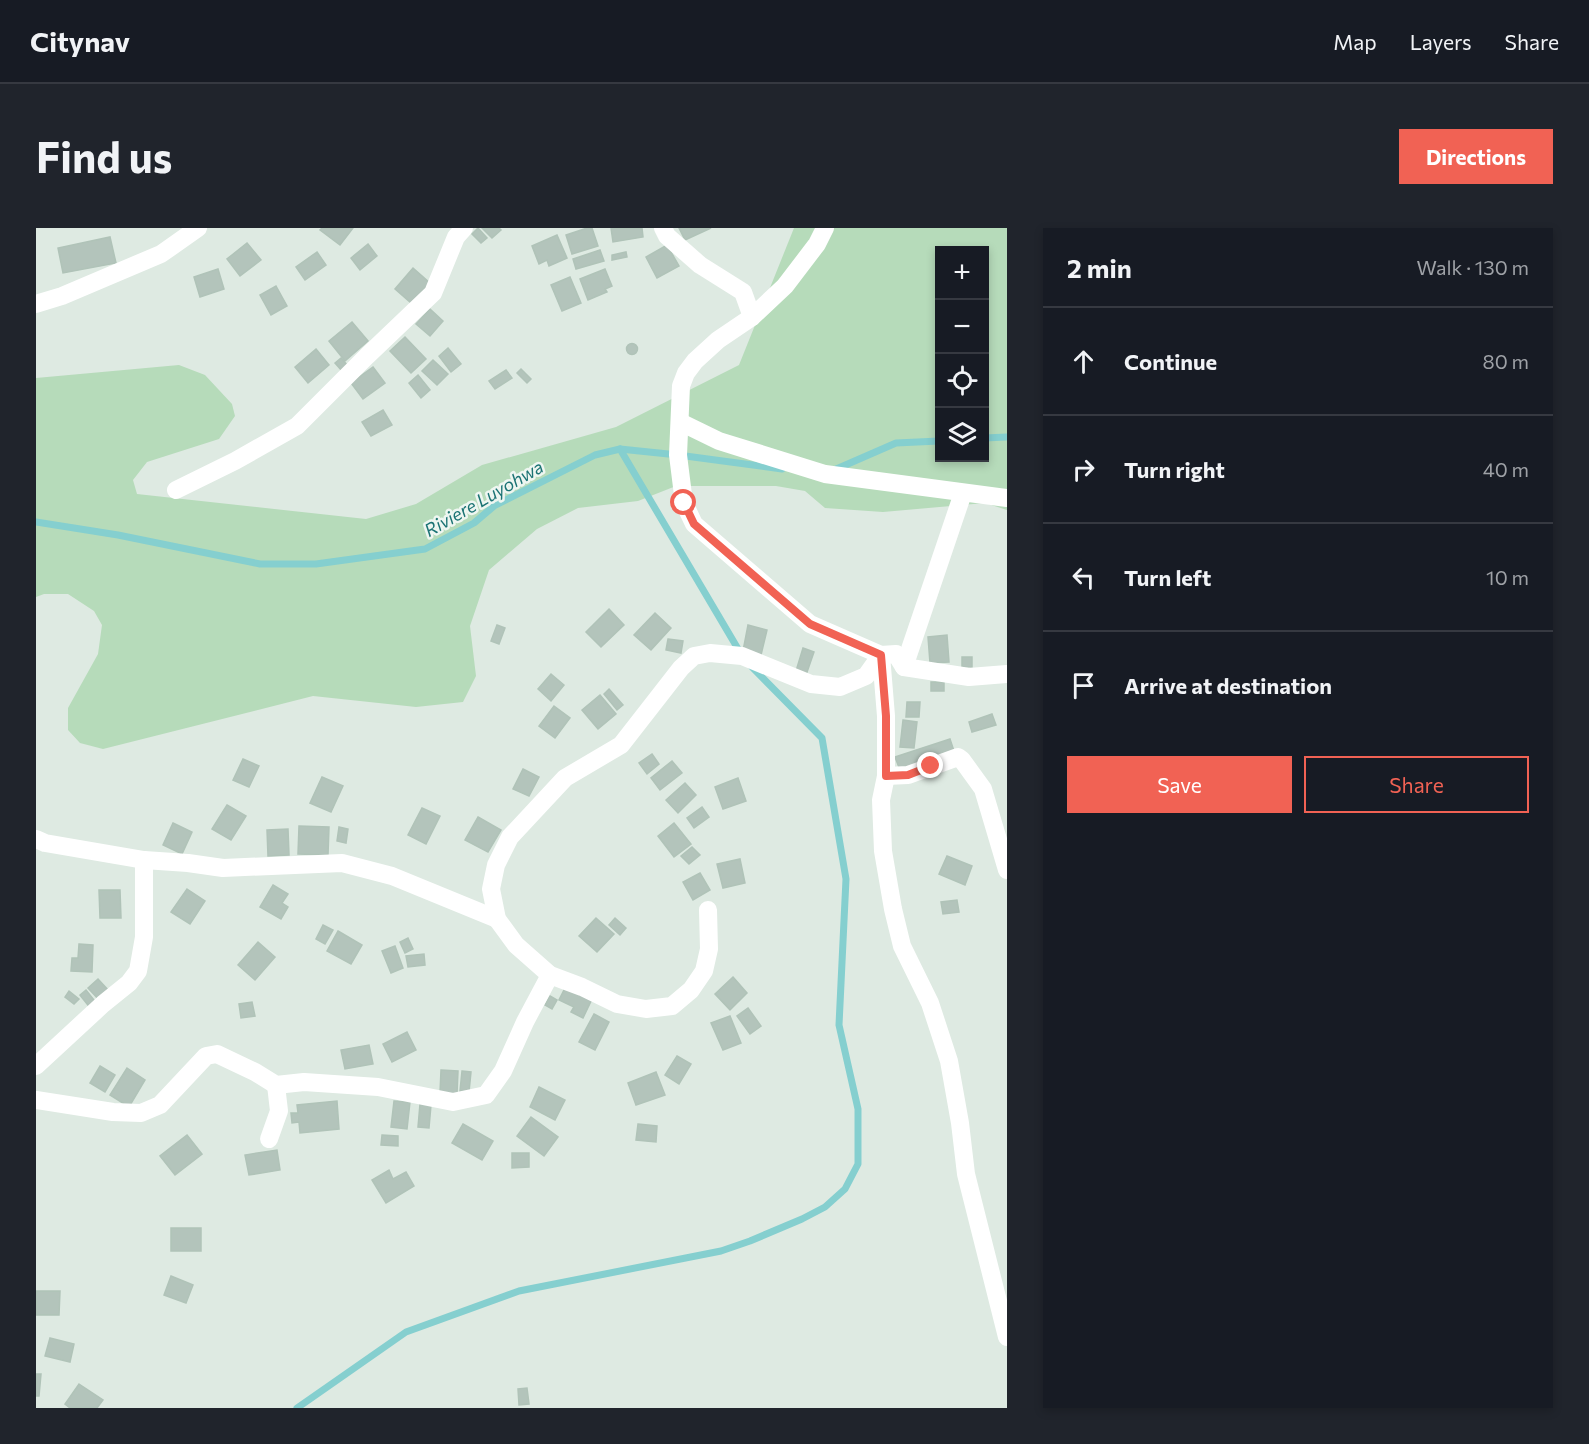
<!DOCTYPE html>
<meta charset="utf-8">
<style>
:root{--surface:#171b24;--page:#20242c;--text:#f1f3f6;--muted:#9ea1a6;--line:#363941;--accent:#f16254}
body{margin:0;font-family:Commissioner,sans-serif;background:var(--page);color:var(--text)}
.controls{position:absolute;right:18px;top:18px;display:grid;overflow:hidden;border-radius:0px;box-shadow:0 3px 9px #0003}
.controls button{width:54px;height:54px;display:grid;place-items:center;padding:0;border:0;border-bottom:2px solid var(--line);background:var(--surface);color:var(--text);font:30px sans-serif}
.stop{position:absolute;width:18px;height:18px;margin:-14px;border:4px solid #f16254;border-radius:50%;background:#fff}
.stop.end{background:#f16254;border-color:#fff;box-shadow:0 2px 6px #0008}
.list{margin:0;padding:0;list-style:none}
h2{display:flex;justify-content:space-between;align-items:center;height:78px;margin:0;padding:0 24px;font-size:26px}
h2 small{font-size:20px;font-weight:400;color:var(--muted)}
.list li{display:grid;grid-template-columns:39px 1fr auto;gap:18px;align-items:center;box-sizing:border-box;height:108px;padding:0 24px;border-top:2px solid var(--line)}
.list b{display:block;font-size:22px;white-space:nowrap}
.list em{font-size:20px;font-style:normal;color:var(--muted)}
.actions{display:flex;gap:12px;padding:18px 24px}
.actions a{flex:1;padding:14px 0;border:2px solid var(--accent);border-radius:0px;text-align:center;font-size:21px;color:var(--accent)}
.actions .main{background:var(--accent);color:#fff}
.icon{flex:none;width:33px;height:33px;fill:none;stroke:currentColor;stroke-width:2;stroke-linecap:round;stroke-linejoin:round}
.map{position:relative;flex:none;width:971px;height:1180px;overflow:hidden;border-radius:0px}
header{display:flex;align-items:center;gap:36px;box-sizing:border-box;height:84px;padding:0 30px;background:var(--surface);border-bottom:2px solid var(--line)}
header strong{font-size:28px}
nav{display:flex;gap:33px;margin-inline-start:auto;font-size:21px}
.intro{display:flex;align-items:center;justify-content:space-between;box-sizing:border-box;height:144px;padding:0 36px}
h1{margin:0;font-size:42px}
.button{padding:15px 27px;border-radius:0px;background:var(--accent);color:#fff;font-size:21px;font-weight:700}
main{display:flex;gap:36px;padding:0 36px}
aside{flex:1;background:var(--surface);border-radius:0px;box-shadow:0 3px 9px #0003}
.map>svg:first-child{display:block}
.green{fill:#b6dbba;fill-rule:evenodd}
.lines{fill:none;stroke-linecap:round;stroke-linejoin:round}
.stream{stroke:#85cfcf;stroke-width:7}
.building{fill:#b3c4bb;stroke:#b0c3b8;stroke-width:1.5}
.minor{stroke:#fff;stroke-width:18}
.route{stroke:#f16254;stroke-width:8}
.labels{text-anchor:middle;stroke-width:5;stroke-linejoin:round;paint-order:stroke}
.water-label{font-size:18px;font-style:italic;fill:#1b7374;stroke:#eef6f1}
</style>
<header>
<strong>Citynav</strong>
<nav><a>Map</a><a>Layers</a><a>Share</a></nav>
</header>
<div class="intro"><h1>Find us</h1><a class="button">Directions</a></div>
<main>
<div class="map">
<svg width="971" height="1180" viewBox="0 0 971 1180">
<rect width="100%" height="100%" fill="#deeae2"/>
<path class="green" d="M758,0H971V282L949,275L847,284L789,280L769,263L740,258H640L602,273L542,280L501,301L453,342L434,398L440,448L427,474L380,479L277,468L67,521L44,515L32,502V480L62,426L66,397L58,383L32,366H8L0,369V150L143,137L169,147L196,176L199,188L183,211L111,234L97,252L101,266L330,291L380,276L446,237L580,199L703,137ZM903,22H948V230H903Z"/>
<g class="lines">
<g class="stream">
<path d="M948,210L971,209"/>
<path d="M584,221L705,426"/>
<path d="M798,242L860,215L903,213"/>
<path d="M0,294L82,307L224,336H280L389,321L438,295L458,278L559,227L584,221L642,227L746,241"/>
<path d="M261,1180L370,1104L483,1063L685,1023L714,1013L766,991L789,979L809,961L822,936V881L803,797L810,651L786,510L716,439"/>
</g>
</g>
<g class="building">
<path d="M286,0H317L304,17L284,2Z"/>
<path d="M442,0L451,10L445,15L436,6Z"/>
<path d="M446,0H463L465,2L456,10Z"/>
<path d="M551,0H556L562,18L536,26L530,7Z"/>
<path d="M575,0H606L607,9L577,14Z"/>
<path d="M643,0H675L649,12Z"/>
<path d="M521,7L531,30L513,38L511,32L503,36L496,18Z"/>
<path d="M74,9L80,35L27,45L22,20Z"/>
<path d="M211,15L225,32L204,48L191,31Z"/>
<path d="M332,16L341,28L324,42L315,30Z"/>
<path d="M631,17L643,38L621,50L610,29Z"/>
<path d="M564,22L568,33L540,41L537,31Z"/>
<path d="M281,24L290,37L269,52L260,39Z"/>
<path d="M590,24L591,29L576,32V27Z"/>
<path d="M377,40L394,55L375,75L359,61Z"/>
<path d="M182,41L188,61L164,69L158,49Z"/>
<path d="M569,41L576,58L569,61L571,64L552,72L544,51Z"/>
<path d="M534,49L545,75L526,83L515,57Z"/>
<path d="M240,58L251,78L235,87L224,67Z"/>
<path d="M394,81L407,93L394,108L380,96Z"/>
<path d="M316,94L332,113L309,133L293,113Z"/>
<path d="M369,109L390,131L375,145L354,123Z"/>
<circle cx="596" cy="121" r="5.5"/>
<path d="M412,120L425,136L415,144L403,128Z"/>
<path d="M280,121L293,137L272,155L259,139Z"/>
<path d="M305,130L312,138L306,143L299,135Z"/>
<path d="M397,132L412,146L401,157L386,143Z"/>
<path d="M337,139L349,155L327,171L315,155Z"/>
<path d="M485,141L495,151L491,155L481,145Z"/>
<path d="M470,142L476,150L459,161L453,153Z"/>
<path d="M382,147L394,162L385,170L373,155Z"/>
<path d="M347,182L356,197L335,208L326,194Z"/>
<path d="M573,381L588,397L565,419L550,404Z"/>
<path d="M619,385L635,400L615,422L598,407Z"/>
<path d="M461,397L469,400L463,416L455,413Z"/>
<path d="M712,397L731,402L725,427L707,423Z"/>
<path d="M911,407L913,434L894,435L892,409Z"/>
<path d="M632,411L647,413L645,425L630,422Z"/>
<path d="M767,420L778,424L770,447L760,443Z"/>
<rect x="926" y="429" width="10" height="10"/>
<path d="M515,446L528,457L515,473L502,461Z"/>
<rect x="895" y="454" width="13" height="9"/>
<path d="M573,461L587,477L581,482L568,466Z"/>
<path d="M564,467L580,486L562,501L546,482Z"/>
<path d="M871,474H884L883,489H870Z"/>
<path d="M518,478L534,490L519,510L503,498Z"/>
<path d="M956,486L960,497L936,504L933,494Z"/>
<path d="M867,492L881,494L878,520L864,519Z"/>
<path d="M914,511L918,523L864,542L859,529Z"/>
<path d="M616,526L623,536L611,546L603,535Z"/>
<path d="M207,531L223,538L213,559L197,552Z"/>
<path d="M636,533L646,545L624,562L615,550Z"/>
<path d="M487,541L503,549L493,568L477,561Z"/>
<path d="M286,549L307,558L295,584L274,575Z"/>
<path d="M702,550L710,573L687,581L679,559Z"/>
<path d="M649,555L660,567L642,585L630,572Z"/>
<path d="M191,577L210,588L195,612L176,601Z"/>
<path d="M666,579L673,589L658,600L651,590Z"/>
<path d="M386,580L404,588L390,616L372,607Z"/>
<path d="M442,589L465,602L452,624L429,612Z"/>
<path d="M137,595L156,604L146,626L127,617Z"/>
<path d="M638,595L655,616L638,629L622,608Z"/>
<path d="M263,598L293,599L292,627L262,626Z"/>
<path d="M303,599L312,601L310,615L301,613Z"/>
<path d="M252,601L253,627L232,628L231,602Z"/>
<path d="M656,619L664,627L653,636L645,628Z"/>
<path d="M911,628L936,638L929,657L903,646Z"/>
<path d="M704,631L709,655L687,660L681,636Z"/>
<path d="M664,645L674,662L657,672L647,654Z"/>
<path d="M237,657L252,666L246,675L252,679L245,691L224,679Z"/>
<path d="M151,661L169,673L154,696L135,684Z"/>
<path d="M63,662H84L85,690H64Z"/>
<path d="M921,672L923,684L907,686L905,674Z"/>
<path d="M560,690L578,706L561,724L543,708Z"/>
<path d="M579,690L590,700L584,707L573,697Z"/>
<path d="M287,697L297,702L289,716L280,711Z"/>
<path d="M302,703L326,717L315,736L291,723Z"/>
<path d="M372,710L377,721L369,725L364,714Z"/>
<path d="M222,714L239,729L219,752L202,737Z"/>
<path d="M43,716L57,717L56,744L35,743L36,730H42Z"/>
<path d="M359,718L367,740L355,745L346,723Z"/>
<path d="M388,726L389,737L372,739L370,728Z"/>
<path d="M697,749L711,765L694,782L679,766Z"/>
<path d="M62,751L74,764L64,773L52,760Z"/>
<path d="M530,758L556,771L547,790L535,784L538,779L523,772Z"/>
<path d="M50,762L61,776L55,781L44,767Z"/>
<path d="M33,763L43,771L38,776L29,769Z"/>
<path d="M514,768L521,772L516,781L509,777Z"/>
<path d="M216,774L219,788L205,790L203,776Z"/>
<path d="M712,780L725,798L714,806L701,788Z"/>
<path d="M558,786L573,794L559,822L543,814Z"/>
<path d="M694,788L705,815L687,822L675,795Z"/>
<path d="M371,804L380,822L356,834L347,816Z"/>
<path d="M333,817L337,836L309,841L305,822Z"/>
<path d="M641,828L655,836L643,856L629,847Z"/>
<path d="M64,838L79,847L69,864L54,855Z"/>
<path d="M91,840L109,852L93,879L74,867Z"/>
<path d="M405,842L422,843L421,866L404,865Z"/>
<path d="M426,843L435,844L433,864L424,863Z"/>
<path d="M620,844L629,867L600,877L592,855Z"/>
<path d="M503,859L529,872L519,892L494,879Z"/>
<path d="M301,873L303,901L264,905L263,894L256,895L255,885H262L261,877Z"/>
<path d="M358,873L374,874L371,901L355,899Z"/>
<path d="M384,876L395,877L393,900L382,899Z"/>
<path d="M495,889L522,909L508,928L481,908Z"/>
<path d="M427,896L457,913L446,932L416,915Z"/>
<path d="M602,896L621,898L620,914L600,912Z"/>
<path d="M151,907L166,926L139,947L124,928Z"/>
<path d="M346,907L362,908V918L345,917Z"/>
<path d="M241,922L244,942L213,947L209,927Z"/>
<path d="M476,925H493V939L476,940Z"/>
<path d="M353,942L357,951L370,944L378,958L350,975L336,952Z"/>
<rect x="135" y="1000" width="30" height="23"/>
<path d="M135,1048L157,1057L150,1075L128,1067Z"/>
<path d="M0,1063H24L23,1087H0Z"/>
<path d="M14,1110L38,1116L34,1134L9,1128Z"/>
<path d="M0,1146H5L3,1168H0Z"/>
<path d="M43,1156L67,1172L61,1180H34L29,1176Z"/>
<path d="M491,1160L493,1176L483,1177L482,1161Z"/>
</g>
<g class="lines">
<g class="minor">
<path d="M627,0L631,8L664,37L707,64L716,89"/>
<path d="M789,0L781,16L749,58L716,89L682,112L659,133L650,145L645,158L642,227L648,275L658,296L774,396L845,427L850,488V548L845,572L847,623L857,681L866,718L894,775L913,833L924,895L930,946L971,1109"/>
<path d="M0,76L26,68L125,26L162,0"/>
<path d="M644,194L683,213L789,246L971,270"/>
<path d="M140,262L199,233L261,198L331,128L397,65L420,9L428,0"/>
<path d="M868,439L927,265"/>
<path d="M850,548L872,547L922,529L926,532L947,561L971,642"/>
<path d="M0,611L9,615L108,632L152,635L187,640L306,635L356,648L461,691"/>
<path d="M672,682L673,721L668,743L655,762L636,778L610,781L581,776L546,759L514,747L480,717L461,691L455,661L460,637L474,609L529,550L585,517L645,440L658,428L674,425L706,428L775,456L804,459L830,448L845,427L860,426L868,439L933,449L971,446"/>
<path d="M0,838L67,776L93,755L102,743L108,709V632"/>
<path d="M0,872L77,884L105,885L124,877L170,828L181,826L219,844L240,857L268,854L342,859L417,874L450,867L467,843L489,794L514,747"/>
<path d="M233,911L243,883L240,857"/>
</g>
</g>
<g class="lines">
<path class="route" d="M648,275L658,296L774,396L845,427L850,488V548L872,547L895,538"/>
</g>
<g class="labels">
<g class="water-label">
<text transform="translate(448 271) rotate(-30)" y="6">Riviere Luyohwa</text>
</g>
</g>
</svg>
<div class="controls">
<button>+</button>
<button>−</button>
<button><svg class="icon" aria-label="locate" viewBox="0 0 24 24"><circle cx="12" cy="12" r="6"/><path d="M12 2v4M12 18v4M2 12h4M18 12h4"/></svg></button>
<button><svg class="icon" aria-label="layers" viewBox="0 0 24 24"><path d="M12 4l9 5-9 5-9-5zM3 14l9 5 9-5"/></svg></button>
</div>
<div class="stop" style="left:648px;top:275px"></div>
<div class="stop end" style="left:895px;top:538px"></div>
</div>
<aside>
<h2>2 min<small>Walk · 130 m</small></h2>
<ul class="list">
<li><svg class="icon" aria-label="ahead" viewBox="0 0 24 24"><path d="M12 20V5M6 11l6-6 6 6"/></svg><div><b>Continue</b></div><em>80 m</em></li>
<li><svg class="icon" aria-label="right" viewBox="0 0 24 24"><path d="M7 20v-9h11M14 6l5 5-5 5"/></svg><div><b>Turn right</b></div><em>40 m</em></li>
<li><svg class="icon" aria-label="left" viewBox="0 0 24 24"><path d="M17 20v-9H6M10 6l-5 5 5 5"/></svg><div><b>Turn left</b></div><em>10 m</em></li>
<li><svg class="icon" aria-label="arrive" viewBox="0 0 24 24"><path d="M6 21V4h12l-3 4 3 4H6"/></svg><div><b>Arrive at destination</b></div></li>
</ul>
<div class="actions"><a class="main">Save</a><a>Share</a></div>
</aside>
</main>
